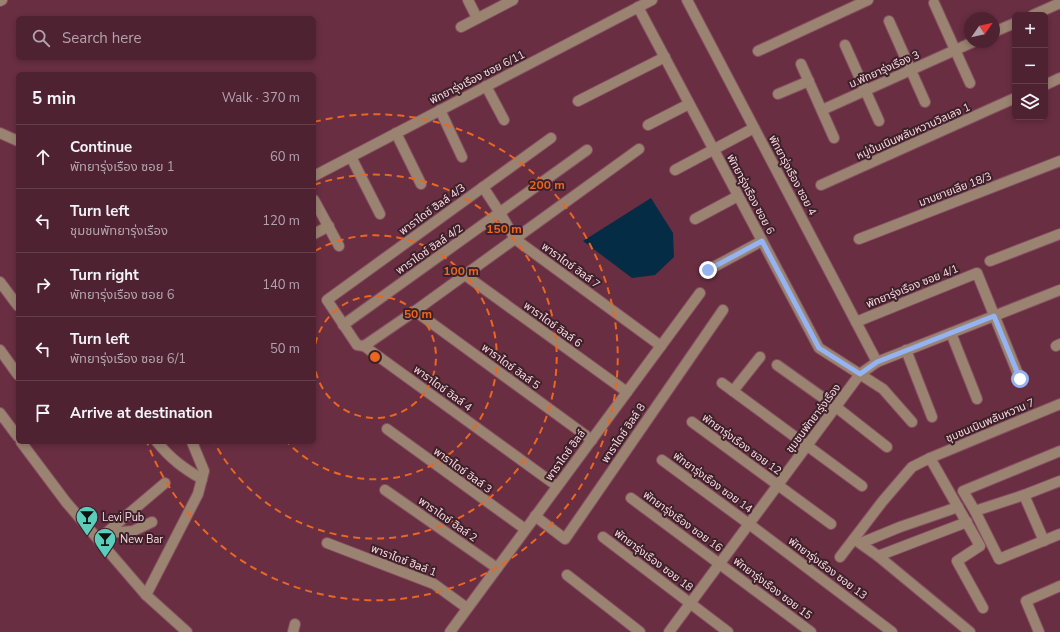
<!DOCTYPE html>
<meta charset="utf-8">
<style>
:root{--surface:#4f2232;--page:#592f3e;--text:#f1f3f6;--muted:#b3a4ac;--line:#663f4d}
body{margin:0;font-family:"Nunito Sans","Noto Sans Thai",sans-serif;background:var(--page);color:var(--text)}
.controls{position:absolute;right:12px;top:12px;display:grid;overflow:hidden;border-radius:6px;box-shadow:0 2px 6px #0003}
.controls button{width:36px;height:36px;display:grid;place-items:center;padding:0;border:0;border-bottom:1px solid var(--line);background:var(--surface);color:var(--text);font:20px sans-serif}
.compass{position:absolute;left:964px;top:12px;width:36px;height:36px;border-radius:50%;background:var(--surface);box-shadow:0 2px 6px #0003;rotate:56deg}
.stop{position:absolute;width:12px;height:12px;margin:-9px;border:3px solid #95b2f1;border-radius:50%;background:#fff}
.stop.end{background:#95b2f1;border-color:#fff;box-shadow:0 1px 4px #0008}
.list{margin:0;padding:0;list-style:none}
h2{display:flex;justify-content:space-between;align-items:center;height:52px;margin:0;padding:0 16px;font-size:17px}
h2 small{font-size:13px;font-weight:400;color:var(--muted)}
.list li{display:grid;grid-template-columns:26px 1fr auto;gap:12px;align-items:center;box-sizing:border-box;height:64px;padding:0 16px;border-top:1px solid var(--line)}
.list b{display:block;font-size:15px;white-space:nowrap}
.list p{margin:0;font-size:13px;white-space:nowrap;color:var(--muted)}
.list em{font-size:13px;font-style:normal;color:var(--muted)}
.icon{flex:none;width:22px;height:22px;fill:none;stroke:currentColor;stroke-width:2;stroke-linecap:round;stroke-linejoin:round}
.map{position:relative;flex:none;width:1060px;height:632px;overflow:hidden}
.search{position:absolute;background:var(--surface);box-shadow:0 2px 6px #0003;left:16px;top:16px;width:300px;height:44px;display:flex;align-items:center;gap:10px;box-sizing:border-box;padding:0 14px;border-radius:6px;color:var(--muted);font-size:15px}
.panel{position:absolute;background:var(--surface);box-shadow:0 2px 6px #0003;left:16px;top:72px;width:300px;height:372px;border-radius:6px}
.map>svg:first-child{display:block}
.water{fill:#042c44}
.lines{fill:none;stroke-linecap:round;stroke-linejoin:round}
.minor-casing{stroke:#865062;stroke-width:12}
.minor{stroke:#9a8370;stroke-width:10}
.route{stroke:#95b2f1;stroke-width:5}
.ring{fill:none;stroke:#ea6621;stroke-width:2;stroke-dasharray:7 5}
.labels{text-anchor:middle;stroke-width:4;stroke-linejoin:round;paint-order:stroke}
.street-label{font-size:11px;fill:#fcd7e0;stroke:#3d212a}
.poi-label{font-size:11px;fill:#fcd7e0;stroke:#3d212a;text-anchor:start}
.centre{fill:#ea6621;stroke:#3d212a;stroke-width:2}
.ring-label{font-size:12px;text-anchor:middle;font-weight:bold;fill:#ea6621;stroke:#3d212a;stroke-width:4;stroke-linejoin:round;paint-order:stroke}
</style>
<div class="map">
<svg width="1060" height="632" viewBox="0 0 1060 632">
<rect width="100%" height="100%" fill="#692e42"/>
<path class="water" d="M651,198L673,233L674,257L655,275L632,278L583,241Z"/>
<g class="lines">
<g class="minor-casing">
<g id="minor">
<path d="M468,0L477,18"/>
<path d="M687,0L877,362"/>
<path d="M0,1L2,0"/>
<path d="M934,3L970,83"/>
<path d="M638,7L819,348L883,389L912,422"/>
<path d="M1033,15L1060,3"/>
<path d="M889,21L925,102"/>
<path d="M461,27L513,0"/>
<path d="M994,32L1015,23"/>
<path d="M845,45L879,121"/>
<path d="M758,51L868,0"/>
<path d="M801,64L834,138"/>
<path d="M1045,85L1060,78"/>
<path d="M486,86L504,120"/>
<path d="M778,94L809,81"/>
<path d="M578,101L665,57"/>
<path d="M440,110L462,157"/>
<path d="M822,110L973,42"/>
<path d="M648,125L689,104"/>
<path d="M0,133L18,141"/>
<path d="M396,133L421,184"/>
<path d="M551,138L327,300L357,345L364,346L557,486"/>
<path d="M351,157L380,214"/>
<path d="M675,170L754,128"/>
<path d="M314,176L652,0"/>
<path d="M821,185L1015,98"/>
<path d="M483,187L500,213L515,239L661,346"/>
<path d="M314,200L339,246"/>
<path d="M695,219L738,196"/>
<path d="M314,234L329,226"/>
<path d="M859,239L1060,161"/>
<path d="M990,261L1060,234"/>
<path d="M708,270L762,241"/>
<path d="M465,275L627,392"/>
<path d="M0,282L18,306"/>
<path d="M415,311L592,440"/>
<path d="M856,322L977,273L1020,379"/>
<path d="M343,325L587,150"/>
<path d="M951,333L977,399"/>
<path d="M364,346L415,311L639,149"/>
<path d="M1056,346L1060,344"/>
<path d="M0,350L18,375"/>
<path d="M906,350L932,417"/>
<path d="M777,365L836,407L887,447"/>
<path d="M722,383L862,486"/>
<path d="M733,391L760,357"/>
<path d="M0,413L18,437"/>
<path d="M692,422L831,524"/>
<path d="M387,429L525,529"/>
<path d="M21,442L66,502L146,595L187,632"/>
<path d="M157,442C171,459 183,468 202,479"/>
<path d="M1060,451L963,491L975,511L999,559L1060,534"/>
<path d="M930,458L980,546L957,561L983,608"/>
<path d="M662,460L749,524L892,632"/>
<path d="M385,490L497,568"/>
<path d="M1024,495L1044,541"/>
<path d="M631,498L811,632"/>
<path d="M975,511L1024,495L1060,481"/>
<path d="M535,516L565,539L723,310"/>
<path d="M106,533L133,531L152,522"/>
<path d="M603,537L728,632"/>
<path d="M99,539L165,483"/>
<path d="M854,539L878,556L970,632"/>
<path d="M327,543L434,584L467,608"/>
<path d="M861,543L900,527L958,507"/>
<path d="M878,556L967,522"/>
<path d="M840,557L882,502L912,467L930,458L1060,404"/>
<path d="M567,575L640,632"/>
<path d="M146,595L198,494L204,471L192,442"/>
<path d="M293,632L295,624"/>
<path d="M450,632L700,293"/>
<path d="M669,632L860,374L877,362L1060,290"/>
<path d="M1039,632L1026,601L1060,586"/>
</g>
</g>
<use href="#minor" class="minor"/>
</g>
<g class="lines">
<path class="route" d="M708,270L762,241L819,348L860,374L877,362L994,316L1020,379"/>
</g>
<g class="ring">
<path d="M314 356A61 61 0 1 1 314 358"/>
<path d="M315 251A122 122 0 1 1 288 443"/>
<path d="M314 185A182 182 0 1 1 214 442"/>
<path d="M314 122A243 243 0 1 1 147 442"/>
</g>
<defs>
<g id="bar-pin" transform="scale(1.15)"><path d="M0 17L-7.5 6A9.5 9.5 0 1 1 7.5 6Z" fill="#5bcebb" stroke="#3d212a"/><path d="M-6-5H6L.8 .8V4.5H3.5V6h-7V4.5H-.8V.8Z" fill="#111"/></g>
</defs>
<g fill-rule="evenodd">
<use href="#bar-pin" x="87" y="517"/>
<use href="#bar-pin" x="105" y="539"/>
</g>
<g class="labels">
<g class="street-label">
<text transform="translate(884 69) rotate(-24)" y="4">ม.พัทยารุ่งเรือง 3</text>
<text transform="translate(477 77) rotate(-27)" y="4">พัทยารุ่งเรือง ซอย 6/11</text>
<text transform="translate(913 131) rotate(-24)" y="4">หมู่บ้นเนินพลับหวานวิลเลจ 1</text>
<text transform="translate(793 175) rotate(62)" y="4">พัทยารุ่งเรือง ซอย 4</text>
<text transform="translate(955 189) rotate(-21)" y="4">มาบยายเลีย 18/3</text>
<text transform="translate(751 194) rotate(62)" y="4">พัทยารุ่งเรือง ซอย 6</text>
<text transform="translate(432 209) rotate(-36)" y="4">พาราไดซ์ ฮิลล์ 4/3</text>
<text transform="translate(429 249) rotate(-35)" y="4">พาราไดซ์ ฮิลล์ 4/2</text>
<text transform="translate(571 265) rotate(36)" y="4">พาราไดซ์ ฮิลล์ 7</text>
<text transform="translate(912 286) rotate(-22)" y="4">พัทยารุ่งเรือง ซอย 4/1</text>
<text transform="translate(553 324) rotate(36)" y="4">พาราไดซ์ ฮิลล์ 6</text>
<text transform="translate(511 366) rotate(36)" y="4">พาราไดซ์ ฮิลล์ 5</text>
<text transform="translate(443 388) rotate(36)" y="4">พาราไดซ์ ฮิลล์ 4</text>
<text transform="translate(813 418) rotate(-53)" y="4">ชุมชนพัทยารุ่งเรือง</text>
<text transform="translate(990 420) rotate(-23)" y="4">ชุมชนเนินพลับหวาน 7</text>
<text transform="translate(623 433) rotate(-56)" y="4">พาราไดซ์ ฮิลล์ 8</text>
<text transform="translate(742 444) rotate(36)" y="4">พัทยารุ่งเรือง ซอย 12</text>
<text transform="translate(565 455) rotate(-54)" y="4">พาราไดซ์ ฮิลล์</text>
<text transform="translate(463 470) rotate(36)" y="4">พาราไดซ์ ฮิลล์ 3</text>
<text transform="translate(713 482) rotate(36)" y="4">พัทยารุ่งเรือง ซอย 14</text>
<text transform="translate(448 519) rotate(35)" y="4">พาราไดซ์ ฮิลล์ 2</text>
<text transform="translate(683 521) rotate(36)" y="4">พัทยารุ่งเรือง ซอย 16</text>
<text transform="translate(404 560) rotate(21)" y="4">พาราไดซ์ ฮิลล์ 1</text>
<text transform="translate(654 560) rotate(37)" y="4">พัทยารุ่งเรือง ซอย 18</text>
<text transform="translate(828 568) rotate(37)" y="4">พัทยารุ่งเรือง ซอย 13</text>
<text transform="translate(773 588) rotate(37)" y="4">พัทยารุ่งเรือง ซอย 15</text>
</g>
<g class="poi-label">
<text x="102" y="521">Levi Pub</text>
<text x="120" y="543">New Bar</text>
</g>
</g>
<circle cx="375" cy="357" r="6" class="centre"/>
<g class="ring-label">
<text x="547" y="189">200 m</text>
<text x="504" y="233">150 m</text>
<text x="461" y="275">100 m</text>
<text x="418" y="318">50 m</text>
</g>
</svg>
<div class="controls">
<button>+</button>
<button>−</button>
<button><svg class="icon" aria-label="layers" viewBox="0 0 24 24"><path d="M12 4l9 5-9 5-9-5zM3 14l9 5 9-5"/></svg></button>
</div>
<svg class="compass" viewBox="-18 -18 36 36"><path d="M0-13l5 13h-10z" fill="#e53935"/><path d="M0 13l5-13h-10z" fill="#b3a4ac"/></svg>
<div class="stop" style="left:1020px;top:379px"></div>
<div class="stop end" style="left:708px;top:270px"></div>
<div class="search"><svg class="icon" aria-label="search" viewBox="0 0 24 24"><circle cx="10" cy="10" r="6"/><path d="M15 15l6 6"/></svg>Search here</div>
<section class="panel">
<h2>5 min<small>Walk · 370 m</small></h2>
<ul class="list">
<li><svg class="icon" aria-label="ahead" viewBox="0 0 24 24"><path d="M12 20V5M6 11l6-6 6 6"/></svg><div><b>Continue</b><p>พัทยารุ่งเรือง ซอย 1</p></div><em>60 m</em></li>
<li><svg class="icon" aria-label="left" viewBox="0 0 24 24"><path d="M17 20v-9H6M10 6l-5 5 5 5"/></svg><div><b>Turn left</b><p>ชุมชนพัทยารุ่งเรือง</p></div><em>120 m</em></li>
<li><svg class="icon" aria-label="right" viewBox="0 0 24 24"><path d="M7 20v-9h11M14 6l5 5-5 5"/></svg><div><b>Turn right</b><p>พัทยารุ่งเรือง ซอย 6</p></div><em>140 m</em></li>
<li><svg class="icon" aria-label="left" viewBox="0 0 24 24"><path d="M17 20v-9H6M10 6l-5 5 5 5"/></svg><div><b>Turn left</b><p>พัทยารุ่งเรือง ซอย 6/1</p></div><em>50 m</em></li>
<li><svg class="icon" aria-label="arrive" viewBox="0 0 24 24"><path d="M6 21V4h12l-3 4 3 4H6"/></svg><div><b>Arrive at destination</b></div></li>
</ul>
</section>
</div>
